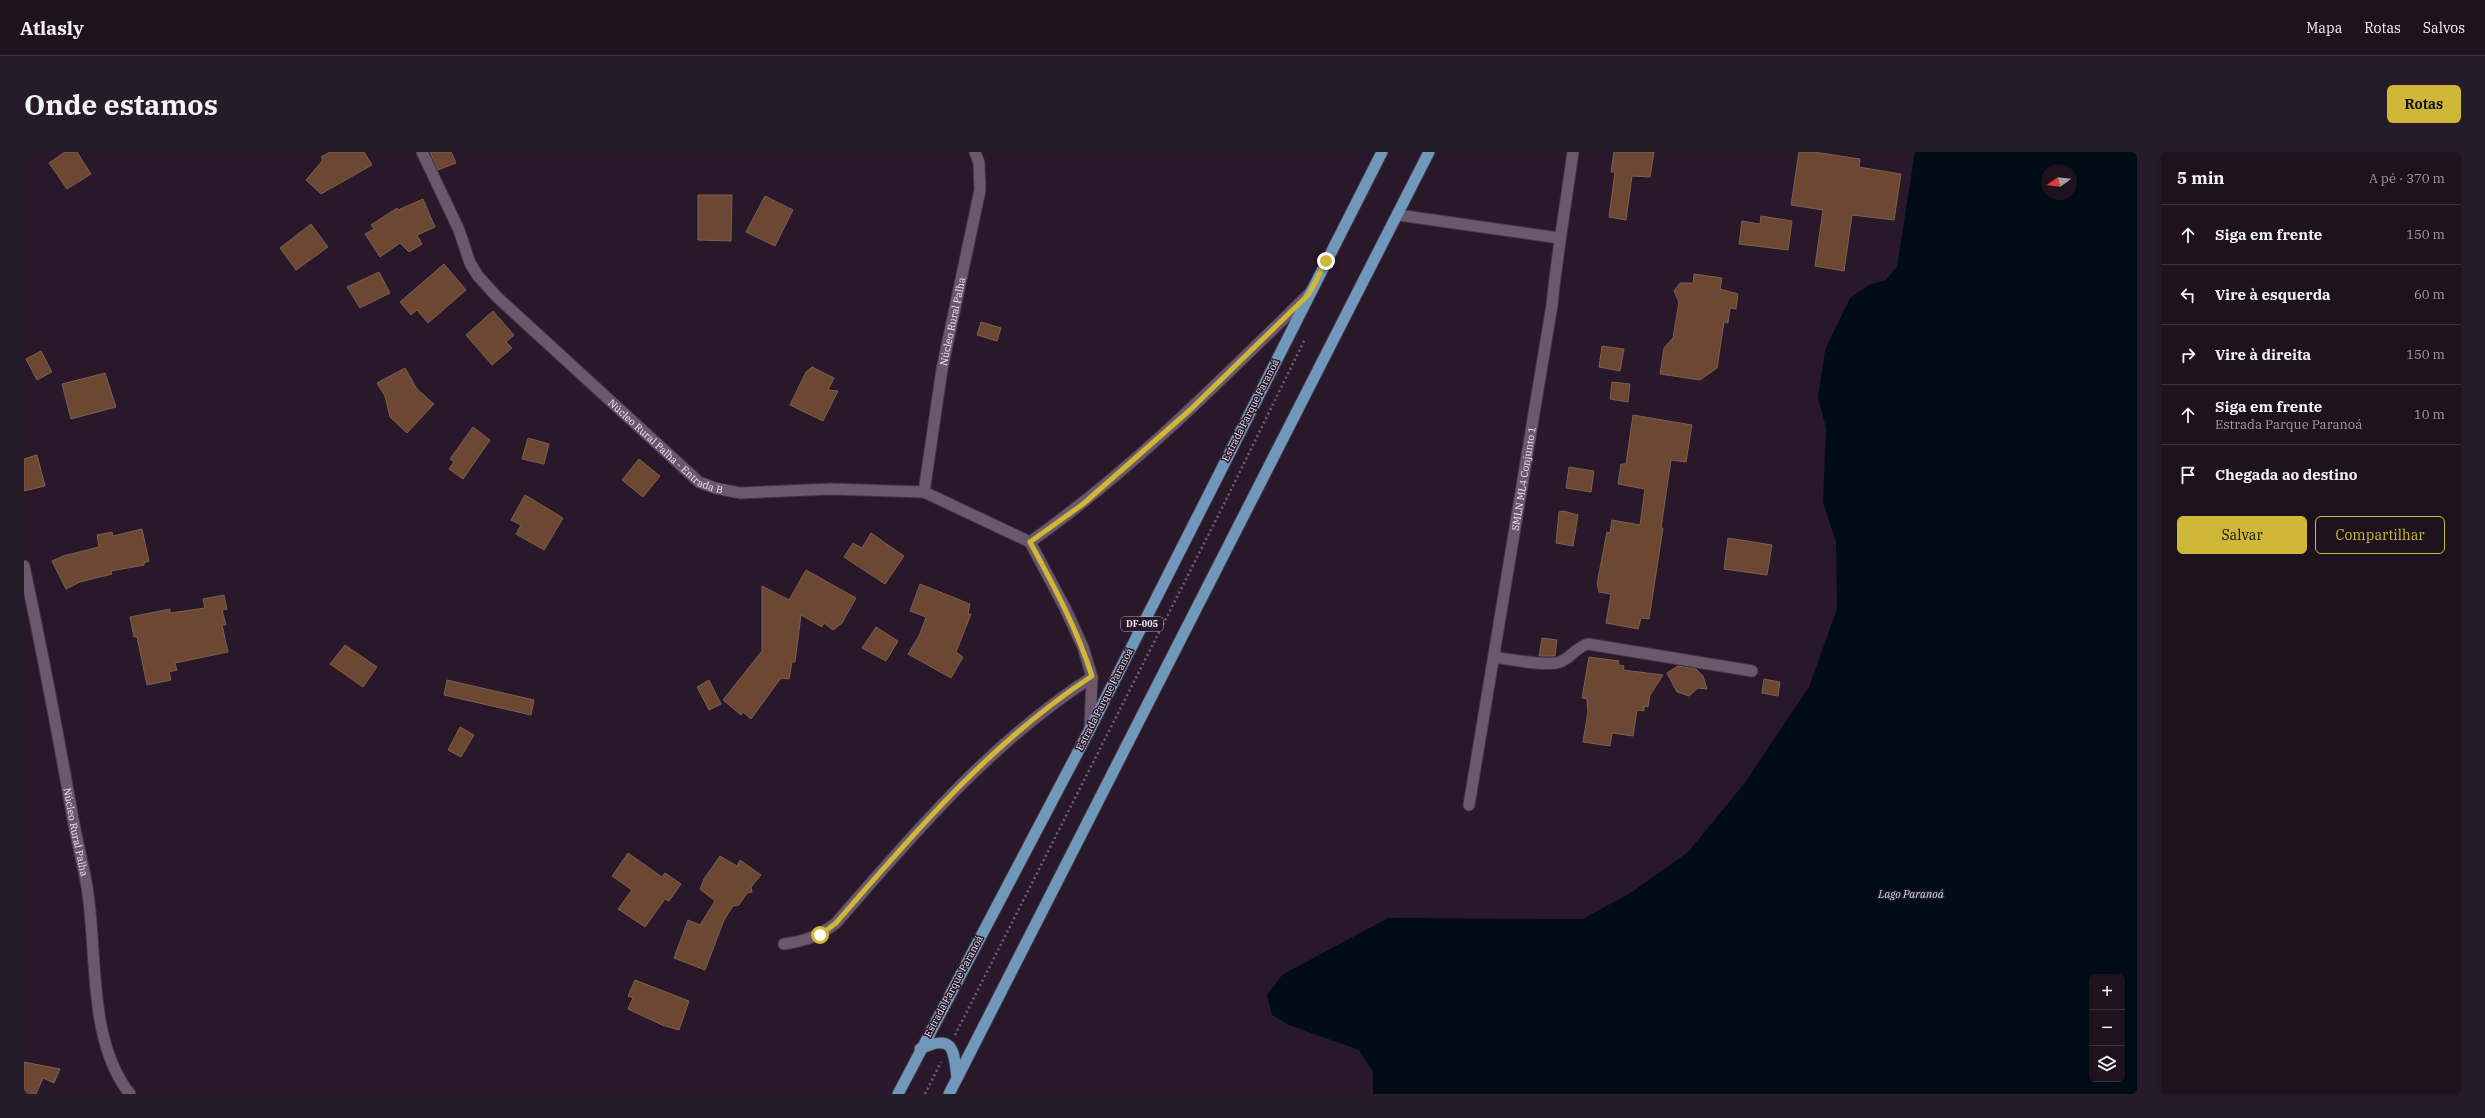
<!DOCTYPE html>
<html lang="pt">
<meta charset="utf-8">
<style>
:root{--surface:#1e121f;--page:#261b28;--text:#f1f3f6;--muted:#a19ea4;--line:#3c323d;--accent:#cfb837}
body{margin:0;font-family:"IBM Plex Serif",serif;background:var(--page);color:var(--text)}
.controls{position:absolute;right:12px;bottom:12px;display:grid;overflow:hidden;border-radius:6px;box-shadow:0 1px 3px #0004}
.controls button{width:36px;height:36px;display:grid;place-items:center;padding:0;border:0;border-bottom:1px solid var(--line);background:var(--surface);color:var(--text);font:20px sans-serif}
.compass{position:absolute;left:2017px;top:12px;width:36px;height:36px;border-radius:50%;background:var(--surface);box-shadow:0 1px 3px #0004;rotate:255deg}
.stop{position:absolute;width:12px;height:12px;margin:-9px;border:3px solid #cfb837;border-radius:50%;background:#fff}
.stop.end{background:#cfb837;border-color:#fff;box-shadow:0 1px 4px #0008}
.list{margin:0;padding:0;list-style:none}
h2{display:flex;justify-content:space-between;align-items:center;height:52px;margin:0;padding:0 16px;font-size:17px}
h2 small{font-size:13px;font-weight:400;color:var(--muted)}
.list li{display:grid;grid-template-columns:26px 1fr auto;gap:12px;align-items:center;box-sizing:border-box;height:60px;padding:0 16px;border-top:1px solid var(--line)}
.list b{display:block;font-size:15px;white-space:nowrap}
.list p{margin:0;font-size:13px;white-space:nowrap;color:var(--muted)}
.list em{font-size:13px;font-style:normal;color:var(--muted)}
.actions{display:flex;gap:8px;padding:12px 16px}
.actions a{flex:1;padding:9px 0;border:1px solid var(--accent);border-radius:6px;text-align:center;font-size:14px;color:var(--accent)}
.actions .main{background:var(--accent);color:#111}
.icon{flex:none;width:22px;height:22px;fill:none;stroke:currentColor;stroke-width:2;stroke-linecap:round;stroke-linejoin:round}
.map{position:relative;flex:none;width:2113px;height:942px;overflow:hidden;border-radius:6px}
header{display:flex;align-items:center;gap:24px;box-sizing:border-box;height:56px;padding:0 20px;background:var(--surface);border-bottom:1px solid var(--line)}
header strong{font-size:19px}
nav{display:flex;gap:22px;margin-inline-start:auto;font-size:14px}
.intro{display:flex;align-items:center;justify-content:space-between;box-sizing:border-box;height:96px;padding:0 24px}
h1{margin:0;font-size:28px}
.button{padding:10px 18px;border-radius:6px;background:var(--accent);color:#111;font-size:14px;font-weight:700}
main{display:flex;gap:24px;padding:0 24px}
aside{flex:1;background:var(--surface);border-radius:6px;box-shadow:0 1px 3px #0004}
.map>svg:first-child{display:block}
.water{fill:#000c16;fill-rule:evenodd}
.building{fill:#6c4732;stroke:#7a6052}
.lines{fill:none;stroke-linecap:round;stroke-linejoin:round}
.minor-casing{stroke:#423543;stroke-width:13}
.primary-casing{stroke:#423543;stroke-width:13}
.path{stroke:#706171;stroke-width:2.5;stroke-dasharray:2 3;stroke-linecap:butt}
.minor{stroke:#6c586d;stroke-width:11}
.primary{stroke:#7098ba;stroke-width:11}
.route{stroke:#cfb837;stroke-width:5}
.labels{text-anchor:middle;stroke-width:3;stroke-linejoin:round;paint-order:stroke}
.shield{fill:#281829;stroke:#b5a8b6;stroke-width:1}
.shield-label{font-size:9px;font-weight:bold;fill:#f2e6f2}
.street-label{font-size:10px;fill:#f2e6f2;stroke:#281829}
.water-label{font-size:11px;font-style:italic;fill:#b5ddf5;stroke:#281829}
</style>
<header>
<strong>Atlasly</strong>
<nav><a>Mapa</a><a>Rotas</a><a>Salvos</a></nav>
</header>
<div class="intro"><h1>Onde estamos</h1><a class="button">Rotas</a></div>
<main>
<div class="map">
<svg width="2113" height="942" viewBox="0 0 2113 942">
<rect width="100%" height="100%" fill="#281829"/>
<path class="water" d="M1891,0H2113V942H1349V920L1335,898L1265,873L1248,863L1243,843L1258,823L1364,766L1559,767L1608,740L1664,700L1720,632L1785,535L1813,457L1812,390L1799,350L1802,276L1794,246L1801,198L1826,146L1845,133L1862,128L1873,114ZM2023,18H2047V42H2023ZM2068,825H2098V927H2068Z"/>
<g class="building">
<path d="M41,0H53L67,22L43,37L25,11Z"/>
<path d="M306,0H340L348,13L297,42L282,28L299,8L297,5Z"/>
<path d="M406,0H427L432,11L414,18Z"/>
<path d="M1590,0H1630L1626,25L1608,24L1602,68L1585,65L1591,20H1587Z"/>
<path d="M1775,0H1790L1836,7L1835,15L1877,22L1870,68L1828,63L1820,119L1791,114L1799,58L1767,53Z"/>
<path d="M674,43H708L707,89L674,88Z"/>
<path d="M741,44L769,58L751,94L722,80Z"/>
<path d="M399,47L411,75L393,83L398,92L385,100L376,91L356,105L341,82L350,77L347,73L373,56L374,58Z"/>
<path d="M1737,64L1768,69L1764,98L1715,92L1718,69L1736,72Z"/>
<path d="M287,72L304,95L272,118L256,96Z"/>
<path d="M420,112L442,138L404,171L393,158L387,163L376,150Z"/>
<path d="M355,120L366,141L336,156L323,135Z"/>
<path d="M1670,122L1698,126L1696,137L1714,142L1712,157L1706,156L1704,171L1700,170L1693,216L1676,228L1636,222L1640,196L1649,186L1655,150L1650,139L1656,131H1669Z"/>
<path d="M469,159L490,183L482,190L488,196L468,213L442,183Z"/>
<path d="M957,170L977,176L973,189L953,183Z"/>
<path d="M1578,194L1600,197L1596,219L1575,215Z"/>
<path d="M17,199L28,220L13,228L2,207Z"/>
<path d="M788,215L810,226L804,238L814,239L799,269L766,253L782,220Z"/>
<path d="M381,216L393,237L410,252L383,281L366,265L361,244L353,231Z"/>
<path d="M81,221L92,255L47,267L38,232Z"/>
<path d="M1588,230L1606,232L1604,250L1586,247Z"/>
<path d="M1609,263L1668,273L1662,310L1647,308L1637,376H1639L1625,467L1617,466L1614,477L1582,471L1587,442L1575,440L1573,432L1583,380L1586,381L1588,368L1616,373L1621,337L1594,332L1597,312H1602Z"/>
<path d="M449,275L466,288L439,327L425,317L430,310L426,307Z"/>
<path d="M504,286L525,292L520,312L498,307Z"/>
<path d="M13,303L21,334L0,339V307Z"/>
<path d="M615,307L636,324L619,345L598,328Z"/>
<path d="M1545,315L1570,319L1567,340L1542,336Z"/>
<path d="M501,343L539,366L520,398L492,382L497,373L487,368Z"/>
<path d="M1539,359L1554,363L1549,394L1532,391L1535,360Z"/>
<path d="M118,377L125,409L120,411V413L87,419L88,422L56,430L42,437L28,409L39,404L75,395L73,383L88,380L89,384Z"/>
<path d="M847,381L880,404L861,432L820,405L829,391L838,396Z"/>
<path d="M1704,386L1748,393L1743,423L1700,417Z"/>
<path d="M782,418L832,446L818,471L809,478L800,471L798,475L777,463L771,510H768L765,527L757,526L727,567L719,560L717,563L699,548L738,499V434L765,448Z"/>
<path d="M896,432L946,452L944,462H947L932,500L939,505L927,526L884,502L895,484L902,465L886,459Z"/>
<path d="M200,443L203,457L198,458L202,473H198L204,500L151,511L153,518L145,520L147,528L123,533L113,485H110L106,465L146,457V461L181,456L179,447Z"/>
<path d="M852,475L874,489L862,509L838,496Z"/>
<path d="M1518,486L1533,488L1531,504H1515Z"/>
<path d="M321,493L353,515L339,535L306,512Z"/>
<path d="M1565,505L1595,509L1594,513L1600,514L1599,518L1639,523L1626,543L1624,555L1620,554V559L1613,558L1609,584L1588,581L1586,594L1559,590L1564,560L1563,547L1558,546Z"/>
<path d="M1654,514L1672,517L1679,524L1683,537L1674,536L1665,544L1653,540L1643,521Z"/>
<path d="M1740,527L1756,530L1754,544L1738,541Z"/>
<path d="M423,528L510,548L507,563L420,543Z"/>
<path d="M685,528L697,552L685,558L673,535Z"/>
<path d="M436,575L450,583L437,605L424,598Z"/>
<path d="M604,701L638,725L641,721L657,732L645,749L641,747L621,775L594,757L608,738L588,724Z"/>
<path d="M696,704L713,714L716,708L737,723L727,735L728,740L723,741L715,753L709,754L700,768L681,818L650,806L664,768L676,773L691,749L676,737L680,727Z"/>
<path d="M611,828L665,849L655,878L638,873L604,857L609,846L604,844Z"/>
<path d="M0,910L36,917L30,931L19,926L12,942H0Z"/>
</g>
<g class="lines">
<g class="minor-casing">
<g id="minor">
<path id="s1" d="M398,0L435,78L446,111L454,124L473,145L675,330L691,336L716,341L807,337L900,340L1006,390L1041,456L1059,495L1068,525L1066,577"/>
<path d="M1374,63L1535,86"/>
<path id="s2" d="M900,340L918,217L956,38L955,11L951,0"/>
<path d="M1006,390C1108,318 1195,230 1285,142"/>
<path id="s3" d="M0,414C18,498 34,582 49,667C53,689 59,712 63,735C74,801 63,888 106,942"/>
<path d="M1470,505C1485,507 1522,515 1536,510C1547,506 1552,495 1564,492L1728,519"/>
<path id="s4" d="M1445,653L1528,153C1533,102 1542,51 1549,0"/>
<path d="M760,792C781,789 795,784 812,771C890,681 967,590 1068,525"/>
</g>
</g>
<g class="primary-casing">
<g id="primary">
<path d="M896,897C929,881 930,897 933,926"/>
<path d="M874,942L1066,577L1358,0"/>
<path d="M925,942L1405,0"/>
</g>
</g>
<g class="path">
<path d="M931,883L1200,352L1280,189"/>
<path d="M901,942L917,910"/>
</g>
<use href="#minor" class="minor"/>
<use href="#primary" class="primary"/>
</g>
<g class="lines">
<path class="route" d="M796,783L812,771C890,681 967,590 1068,524C1053,477 1030,434 1006,390L1059,352L1166,258L1285,142L1302,109"/>
</g>
<g class="labels">
<rect class="shield" x="1097" y="465" width="42" height="14" rx="3"/>
<g class="shield-label">
<text x="1118" y="475">DF-005</text>
</g>
<g class="street-label">
<text dy="4" stroke="none"><textPath href="#s2" startOffset="173">Núcleo Rural Palha</textPath></text>
<text transform="translate(1226 258) rotate(-63)" y="4">Estrada Parque Paranoá</text>
<text dy="4" stroke="none"><textPath href="#s1" startOffset="391">Núcleo Rural Palha - Entrada B</textPath></text>
<text dy="4" stroke="none"><textPath href="#s4" startOffset="331">SMLN ML4 Conjunto 1</textPath></text>
<text transform="translate(1080 547) rotate(-63)" y="4">Estrada Parque Paranoá</text>
<text dy="4" stroke="none"><textPath href="#s3" startOffset="271">Núcleo Rural Palha</textPath></text>
<text transform="translate(929 834) rotate(-62)" y="4">Estrada Parque Paranoá</text>
</g>
<g class="water-label">
<text x="1887" y="746">Lago Paranoá</text>
</g>
</g>
</svg>
<div class="controls">
<button>+</button>
<button>−</button>
<button><svg class="icon" aria-label="layers" viewBox="0 0 24 24"><path d="M12 4l9 5-9 5-9-5zM3 14l9 5 9-5"/></svg></button>
</div>
<svg class="compass" viewBox="-18 -18 36 36"><path d="M0-13l5 13h-10z" fill="#e53935"/><path d="M0 13l5-13h-10z" fill="#a19ea4"/></svg>
<div class="stop" style="left:796px;top:783px"></div>
<div class="stop end" style="left:1302px;top:109px"></div>
</div>
<aside>
<h2>5 min<small>A pé · 370 m</small></h2>
<ul class="list">
<li><svg class="icon" aria-label="ahead" viewBox="0 0 24 24"><path d="M12 20V5M6 11l6-6 6 6"/></svg><div><b>Siga em frente</b></div><em>150 m</em></li>
<li><svg class="icon" aria-label="left" viewBox="0 0 24 24"><path d="M17 20v-9H6M10 6l-5 5 5 5"/></svg><div><b>Vire à esquerda</b></div><em>60 m</em></li>
<li><svg class="icon" aria-label="right" viewBox="0 0 24 24"><path d="M7 20v-9h11M14 6l5 5-5 5"/></svg><div><b>Vire à direita</b></div><em>150 m</em></li>
<li><svg class="icon" aria-label="ahead" viewBox="0 0 24 24"><path d="M12 20V5M6 11l6-6 6 6"/></svg><div><b>Siga em frente</b><p>Estrada Parque Paranoá</p></div><em>10 m</em></li>
<li><svg class="icon" aria-label="arrive" viewBox="0 0 24 24"><path d="M6 21V4h12l-3 4 3 4H6"/></svg><div><b>Chegada ao destino</b></div></li>
</ul>
<div class="actions"><a class="main">Salvar</a><a>Compartilhar</a></div>
</aside>
</main>
